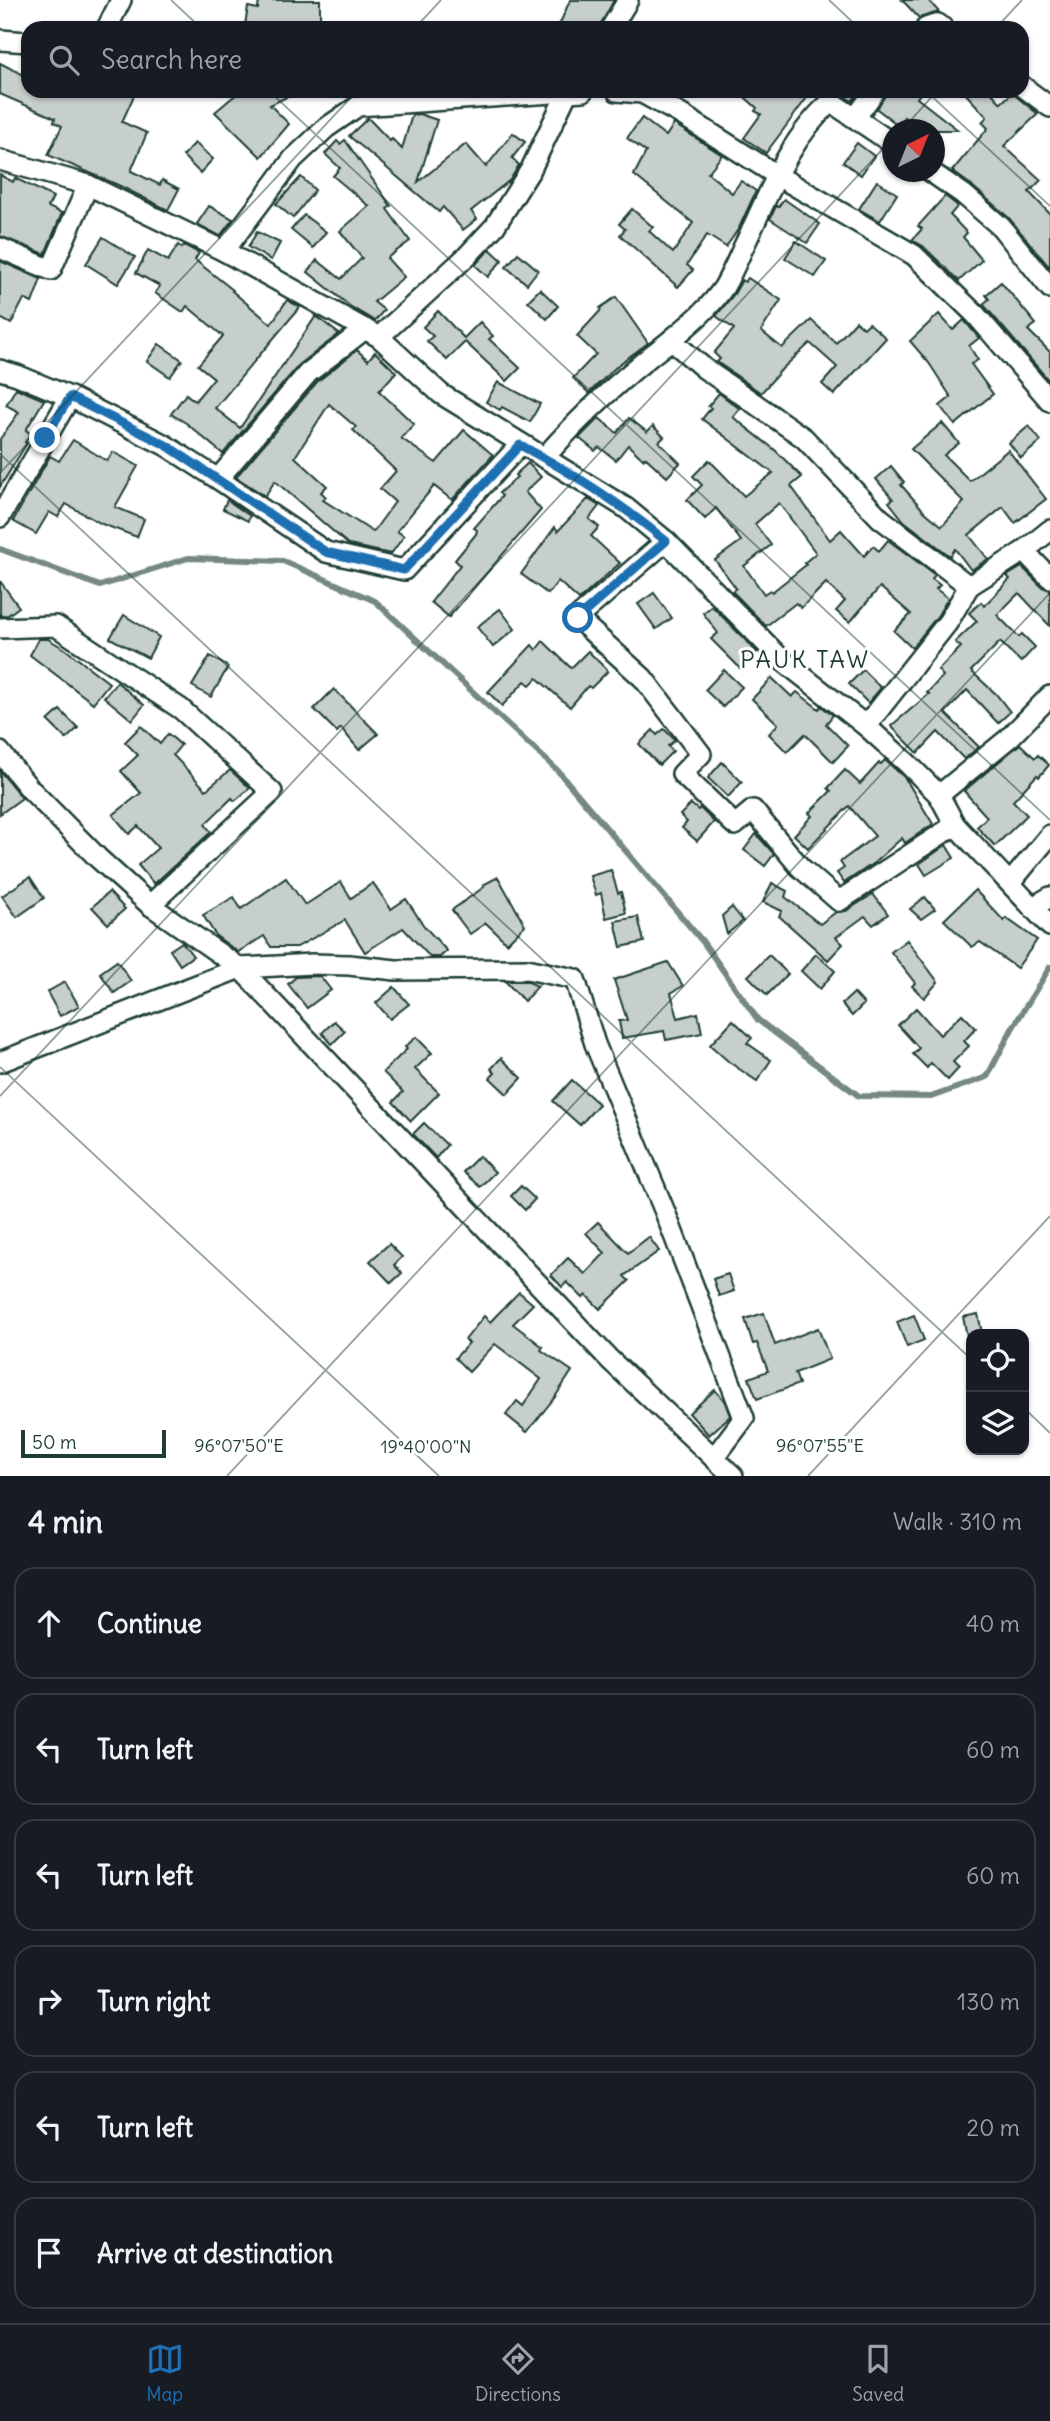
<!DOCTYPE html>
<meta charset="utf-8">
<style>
:root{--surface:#171b24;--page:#242831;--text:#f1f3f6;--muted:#9ea1a6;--line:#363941;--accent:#1f6fb2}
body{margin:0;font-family:Delius,sans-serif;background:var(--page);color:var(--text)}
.controls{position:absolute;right:21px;bottom:21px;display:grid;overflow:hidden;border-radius:14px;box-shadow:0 2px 5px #0004}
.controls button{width:63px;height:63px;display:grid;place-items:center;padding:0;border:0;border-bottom:2px solid var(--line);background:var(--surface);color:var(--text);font:35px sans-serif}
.compass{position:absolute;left:882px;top:119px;width:63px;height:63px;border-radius:50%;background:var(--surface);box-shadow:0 2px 5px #0004;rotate:43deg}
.scale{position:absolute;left:21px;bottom:18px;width:145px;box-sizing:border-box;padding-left:7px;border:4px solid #1f3d34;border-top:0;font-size:19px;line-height:24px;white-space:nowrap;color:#1f3d34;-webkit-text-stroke:5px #fff;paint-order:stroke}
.stop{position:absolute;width:21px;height:21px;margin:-16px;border:5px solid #1f6fb2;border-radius:50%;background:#fff}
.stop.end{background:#1f6fb2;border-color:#fff;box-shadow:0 2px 7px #0008}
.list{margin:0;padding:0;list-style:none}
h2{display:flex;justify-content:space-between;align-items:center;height:91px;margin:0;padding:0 28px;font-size:30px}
h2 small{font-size:23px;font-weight:400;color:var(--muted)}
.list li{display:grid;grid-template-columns:46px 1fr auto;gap:21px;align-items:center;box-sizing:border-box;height:112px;margin:0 14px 14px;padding:0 14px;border:2px solid var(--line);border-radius:21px}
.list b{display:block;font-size:26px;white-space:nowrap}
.list em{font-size:23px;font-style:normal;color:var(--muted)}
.icon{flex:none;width:38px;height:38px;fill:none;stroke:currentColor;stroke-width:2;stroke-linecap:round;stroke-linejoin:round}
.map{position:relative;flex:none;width:1050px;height:1476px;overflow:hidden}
.search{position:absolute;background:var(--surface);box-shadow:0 2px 5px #0004;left:21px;right:21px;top:21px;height:77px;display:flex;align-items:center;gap:18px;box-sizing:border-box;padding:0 24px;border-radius:21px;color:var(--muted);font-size:26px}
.sheet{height:847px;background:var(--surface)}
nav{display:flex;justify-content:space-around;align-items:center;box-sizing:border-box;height:98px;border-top:2px solid var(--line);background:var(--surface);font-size:19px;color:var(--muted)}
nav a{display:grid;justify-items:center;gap:4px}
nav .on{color:var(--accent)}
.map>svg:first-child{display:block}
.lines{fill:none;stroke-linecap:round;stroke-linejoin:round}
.stream{stroke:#758883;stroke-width:6}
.building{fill:#c7cfcc;stroke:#1f3d34;stroke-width:2;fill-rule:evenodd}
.minor-casing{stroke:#1f3d34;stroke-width:24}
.minor{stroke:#fff;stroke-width:19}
.route{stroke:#1f6fb2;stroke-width:9}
.ticks{fill:none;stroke:#1f3d34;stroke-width:2;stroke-opacity:0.45}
.labels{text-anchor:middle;stroke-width:6;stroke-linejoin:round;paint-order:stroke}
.quarter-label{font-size:24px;letter-spacing:2px;fill:#1f3d34;stroke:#fff}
.ticks-label{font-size:18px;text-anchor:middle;fill:#1f3d34;stroke:#fff;stroke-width:6;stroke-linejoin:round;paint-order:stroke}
</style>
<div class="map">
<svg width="1050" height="1476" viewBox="0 0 1050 1476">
<rect width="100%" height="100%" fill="#fff"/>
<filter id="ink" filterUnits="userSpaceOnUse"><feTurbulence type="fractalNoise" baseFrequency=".0143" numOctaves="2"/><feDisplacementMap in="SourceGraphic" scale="14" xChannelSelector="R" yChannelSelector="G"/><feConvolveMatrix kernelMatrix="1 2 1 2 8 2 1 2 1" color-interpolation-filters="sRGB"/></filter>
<g filter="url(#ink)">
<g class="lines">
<path class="stream" d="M0,549L100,586L188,558L283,561L375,601L558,771L703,942L758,1020L859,1096L931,1097L987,1077L1012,1029L1050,967"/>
</g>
<g class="building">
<path d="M259,0H320V26L257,28L245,25L248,7L258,9Z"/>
<path d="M570,0H614L599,28H558Z"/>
<path d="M902,0H928L939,12L919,18Z"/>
<path d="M0,63L28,77V91H136L122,122L147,133L131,171L160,185L162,180L179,189L168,210L118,185L48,155L62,126L54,122L55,118L0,94Z"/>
<path d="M240,91H299L270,105L289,124L261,157L215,112Z"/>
<path d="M738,91H812L766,153L744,138L761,114L755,111L757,108Z"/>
<path d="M836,91H860L852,101Z"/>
<path d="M887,91H922L917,98L958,130H919L904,117L898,125L877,109Z"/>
<path d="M963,91H990L1001,103L1012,93L1038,114L1004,146L1041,180L1029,192L1050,214V268L1009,218L971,185L952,171L988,128L982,122L987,117Z"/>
<path d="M419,114L437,120L418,182L466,144L486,167L513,133L525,142L512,158L519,165L510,180L471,211L477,219L463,230L443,207L439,212L349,136L368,118L390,141L392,139L402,149L412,115Z"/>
<path d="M642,118L666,136L674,124L722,155L708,173L732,193L741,181L756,191L739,228L726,247L707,235L687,265L693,270L678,287L620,235L625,229L619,224L632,209L653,227L649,231L673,253L693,223L634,175L646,152L627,138Z"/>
<path d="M345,140L391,206L387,209L410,241L387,258L404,277L374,302L384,310L375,321L351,307L308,272L317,260L341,279L362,258L340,231L369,206L333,176L340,168L325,154L337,141L340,144Z"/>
<path d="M195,143L213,159L200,173L183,156Z"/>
<path d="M857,143L874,156L861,175L843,162Z"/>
<path d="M0,175L13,182L15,178L53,197L48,207L62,213L45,254L0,236Z"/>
<path d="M301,177L315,190L293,218L276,204Z"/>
<path d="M877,181L897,194L880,221L859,209Z"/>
<path d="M945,196L958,206L950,215L967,233L963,237L982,260L959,281L923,246L912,240L922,229L918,226Z"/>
<path d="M784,199L820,224L807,243L770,219L776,206L778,207Z"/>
<path d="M209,206L233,219L220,236L197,224Z"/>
<path d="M304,215L326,232L313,248L291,230Z"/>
<path d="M257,232L280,243L271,260L248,247Z"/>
<path d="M103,237L135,257L118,284L86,264Z"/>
<path d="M796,241L826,261L815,277L785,258Z"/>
<path d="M178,245L182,248L184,245L199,253L195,260L233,290L232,291L271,324L287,300L300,307L215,408L240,428L316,316L339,334L299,365L223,454L186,423L171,414L186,394L195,401L214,378L198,365L223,336L187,306L183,312L155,293L160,286L136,273L148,250L168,261Z"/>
<path d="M490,249L502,260L488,277L475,265Z"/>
<path d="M518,253L538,270L527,284L506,267Z"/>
<path d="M0,261L41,279L32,303L24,299L11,324L0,318Z"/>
<path d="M748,278L781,300L761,331L782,348L811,320L836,343L856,321L864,328L869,323L886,338L834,395L822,384L837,367L810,343L782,369L761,393L717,362L720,359L714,353L734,329L716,316L734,294L742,280L745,282Z"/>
<path d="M1001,282L1036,324L1028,330L1050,352V382L983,304L989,299L986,295Z"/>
<path d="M540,289L558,306L547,319L528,301Z"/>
<path d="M616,297L648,343L618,365L589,393L573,378L596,354L577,336L601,310L600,308Z"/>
<path d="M438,311L464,338L480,322L493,336L489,339L520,368L507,381L465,342L447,360L427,341L433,336L423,327Z"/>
<path d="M939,314L953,330L964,320L979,338L969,346L978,360L971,364L993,394L955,425L940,406L951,397L929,363L910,341Z"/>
<path d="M159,344L182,360L170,377L147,361Z"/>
<path d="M357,350L368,360L375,352L396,372L379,391L414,424L401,438L436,463L464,430L493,455L452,500L434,486L397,531L404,536L391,554L349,545L275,481L265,496L236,477L317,382ZM329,404L356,427L353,430L396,471L380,489L395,502L373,532L323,500L326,497L321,492L327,486L295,457Z"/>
<path d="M498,382L540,404L530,422L502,407L500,410L486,402Z"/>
<path d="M16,388L44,400L26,430L31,434L25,442L27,443L0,487V439L19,412L6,405Z"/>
<path d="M719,393L740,409L733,417L775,450L802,477L791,486L830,540L841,530L864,556L873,546L879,551L888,540L935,575L932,579L940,585L936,589L948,598L938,615L912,648L894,631L911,614L880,587L850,622L836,611L845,601L826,583L801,608L796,603L766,626L732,591L736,588L715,560L741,541L716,508L705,519L687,500L702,485L693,476L709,460L744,496L773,473L702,419L711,408L708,406ZM779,503L816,553L804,563L806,565L772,592L770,590L764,594L744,566L771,545L755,524Z"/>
<path d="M599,418L617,433L629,418L647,432L653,426L664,437L659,442L680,463L667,477L645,457L643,459L628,445L616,460L599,447L595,451L579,438Z"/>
<path d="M942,423L959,443L944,455L970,481L1008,450L1046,499L1015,523L1003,507L969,535L988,559L971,570L955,549L950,556L904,521L889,502L893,499L876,479L891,466L904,482L901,485L925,512L942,526L964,502L911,449Z"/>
<path d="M1029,426L1041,441L1021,458L1009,443Z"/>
<path d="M73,440L107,461L113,452L138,466L115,507L144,519L137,537L102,524L66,504L58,517L49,512L36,534L13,521L50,456L59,461Z"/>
<path d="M528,463L541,477L525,492L541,510L449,617L431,602L460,565L455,560L476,534L477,530L474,528L502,496L499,493L517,477L515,475Z"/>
<path d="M588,499L599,506L589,519L599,527L591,536L620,563L579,600L558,581L548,594L521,574L555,527L558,531Z"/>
<path d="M227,500L250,516L248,521L223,509Z"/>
<path d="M1022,567L1042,587L1050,590V626L1019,593L997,615L1019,637L1022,634L1035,647L1021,662L1000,642L971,671L996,694L1010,712L998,723L967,690L945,713L979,747L964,759L938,732L918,753L891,726L929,694L927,693L943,676L938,670L961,647L955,642L977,621L969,613L981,602L984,606L1010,579L1007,576Z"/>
<path d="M0,581L19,607L8,615L0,616Z"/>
<path d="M654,593L672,618L656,629L638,604Z"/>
<path d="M712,606L757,652L740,668L711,639L718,633L703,613Z"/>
<path d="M500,609L515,629L493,647L477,627Z"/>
<path d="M124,615L159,637L148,658L110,638Z"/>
<path d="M39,639H48L65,649L109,683L93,703L30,655Z"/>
<path d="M543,641L571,668L588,651L608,671L591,688L588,686L570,707L537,678L530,685L525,681L502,706L488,692L532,645L536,650Z"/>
<path d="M210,656L228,667L211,697L192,686Z"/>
<path d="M724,670L742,687L723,707L705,690Z"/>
<path d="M863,670L881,688L868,703L849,684Z"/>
<path d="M772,678L792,697L797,692L819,709L821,706L833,715L826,724L848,746L833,762L805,734L787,752L769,734L778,724L752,699Z"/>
<path d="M117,682L144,705L132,720L104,697Z"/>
<path d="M334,689L378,734L359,750L341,728L337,732L314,709Z"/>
<path d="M60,710L78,728L66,739L48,721Z"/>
<path d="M141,726L160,744L168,734L181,745L173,755L206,790L230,770L250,788L235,801L232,798L205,824L211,832L154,884L138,865L158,848L138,826L129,834L113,815L141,793L121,771L138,755L125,742Z"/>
<path d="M664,729L675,740L668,746L673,751L659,765L639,744L653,730L657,735Z"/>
<path d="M1020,744L1035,758L1038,755L1049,765L1039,777L1037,775L1013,801L1027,815L995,846L977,827L987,817L964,791Z"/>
<path d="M885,760L905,778L933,824L905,843L902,838L874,863L844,883L837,873L844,868L840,862L875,836L849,806L808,848L794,835L812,816L809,813L831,791L828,788L845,770L860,784L879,763L881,764Z"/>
<path d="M722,762L742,782L728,797L708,778Z"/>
<path d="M0,771L22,798L0,814Z"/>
<path d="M691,804L698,810L700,808L714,822L697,841L682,828L687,822L680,815Z"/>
<path d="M756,834L774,854L765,866L744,850Z"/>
<path d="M946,845L954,858L926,875L919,864Z"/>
<path d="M611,870L618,893L621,892L626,913L606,918L601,893L596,895L590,876Z"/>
<path d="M30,877L44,898L17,917L2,896Z"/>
<path d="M498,877L525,925L507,943L486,923L470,934L452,910L484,887L483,885Z"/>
<path d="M286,878L305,905L341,882L351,898L373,883L391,909L406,899L424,926L447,951L440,957H430L403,928L365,952L345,920L297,947H271L264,936L238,952L216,936L203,915L234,897L241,909Z"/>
<path d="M772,883L787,891L785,897L820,924L836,912L846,911L873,894L888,914L873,925L865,916L836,937L843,944L828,960L779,916L782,911L763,902Z"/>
<path d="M975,890L1004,921L1006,918L1037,940L1017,968L980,942L972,947L944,920Z"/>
<path d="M109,892L125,909L108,924L92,907Z"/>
<path d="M925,897L935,909L921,919L910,909Z"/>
<path d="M732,907L743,921L727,934L722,916Z"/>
<path d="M638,917L644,942L621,947L615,921Z"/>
<path d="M907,940L938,982L924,998L912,986L915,983L891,952Z"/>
<path d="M182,942L193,956L180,965L170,950Z"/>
<path d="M816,954L835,971L820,989L801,971Z"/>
<path d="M769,955L788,974L767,995L748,976Z"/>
<path d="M117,961L131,981L114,993L100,973Z"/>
<path d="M668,962L683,986L671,993L678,1018L698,1013L702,1033L666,1040L664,1031L622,1038L619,1021L627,1020L614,980Z"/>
<path d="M320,976L331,990L307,1008L288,984L296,977Z"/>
<path d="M505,981H526L538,986L524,1001Z"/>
<path d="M65,982L79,1006L60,1016L47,992Z"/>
<path d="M394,987L409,1004L390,1019L376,1003Z"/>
<path d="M854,993L864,1004L852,1016L842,1004Z"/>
<path d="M916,1008L940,1035L962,1014L976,1028L964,1041L969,1046L953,1062L959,1068L948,1080L931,1063L927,1068L913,1054L919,1048L898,1025Z"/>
<path d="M733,1020L752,1038L747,1043L771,1060L757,1081L729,1062L710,1045Z"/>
<path d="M334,1021L345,1031L332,1044L322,1033Z"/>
<path d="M416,1037L432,1053L415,1069L439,1093L411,1121L393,1102L403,1092L383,1072L407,1049L405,1047Z"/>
<path d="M501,1058L522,1078L507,1094L490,1078L495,1073L491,1069Z"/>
<path d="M572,1080L599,1104L580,1125L553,1101Z"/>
<path d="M424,1123L447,1145L436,1158L413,1134Z"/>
<path d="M479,1156L495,1172L480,1187L463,1172Z"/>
<path d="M521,1186L535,1199L525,1210L511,1196Z"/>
<path d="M598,1222L628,1253L649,1237L659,1251L624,1276L629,1281L600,1309L586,1295L583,1298L567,1282L562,1287L551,1275L568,1258L585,1274L605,1253L586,1233Z"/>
<path d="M389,1244L402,1257L394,1265L402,1273L391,1283L370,1261Z"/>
<path d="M728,1274L734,1291L719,1296L713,1279Z"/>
<path d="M519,1292L533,1304L513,1324L543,1347L541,1350L572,1371L555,1397L527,1432L506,1415L517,1401L523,1406L541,1379L495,1344L469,1372L455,1358L469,1343L465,1340L484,1316L490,1322Z"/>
<path d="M764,1313L775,1345L818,1328L830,1359L795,1373L799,1384L757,1399L749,1378L768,1371L757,1343L753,1344L745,1319Z"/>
<path d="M978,1314L982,1333L967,1336L963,1317Z"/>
<path d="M914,1315L924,1340L907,1347L897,1322Z"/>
<path d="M715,1390L724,1400L730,1416L709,1435L689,1413Z"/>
</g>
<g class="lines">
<g class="minor-casing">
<g id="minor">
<path d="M107,28L121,0"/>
<path d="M611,28L628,0"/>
<path d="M926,28L938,24L943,28"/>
<path d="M0,40L28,42"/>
<path d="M1022,86L1050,107"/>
<path d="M617,91L642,93L682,115L778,176L914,255L975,314L1050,401"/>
<path d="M856,117L875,91"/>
<path d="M0,160L88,185L224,251L287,286L379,337L441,394L626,508L666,541L782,660L866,726L908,764L939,795L955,825L1050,926"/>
<path d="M931,172L963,194L1001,227L1050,288"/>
<path d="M0,248L51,270L88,185"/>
<path d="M224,251L293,159L326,128L358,106L583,91"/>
<path d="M379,337L467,256L495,226L531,169L568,91"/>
<path d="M671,340C690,324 710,308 724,287C731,275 737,261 743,248C767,199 788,139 831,102L892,143"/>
<path d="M0,370L17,375L70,397L0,517"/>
<path d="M70,397L165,445L218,479L308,373L365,329"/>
<path d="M544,458C583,413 624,376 671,340L705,369L804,438L880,518L969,586L948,622L866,726"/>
<path d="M218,479L326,552L404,570L520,445"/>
<path d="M666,541L577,618L643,678L701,754L682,774L735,825L753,810L800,867L839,901L955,825"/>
<path d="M1024,551L1050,578"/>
<path d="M969,586L1024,551L1050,530"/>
<path d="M0,628L56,626L181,709L272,792L150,905"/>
<path d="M0,752L30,789L98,858L150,905L240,968L610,1360L733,1476"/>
<path d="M939,795L1009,738L1050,696"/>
<path d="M1011,882L1050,835"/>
<path d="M1033,907L1050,897"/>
<path d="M0,1062L240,968L312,964L349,965L396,970L527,969L575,979L595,1044L665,1212L744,1418L714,1458"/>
</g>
</g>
<use href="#minor" class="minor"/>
</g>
</g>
<g class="lines" filter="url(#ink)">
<path class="route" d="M45,438L70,397L166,445L326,552L404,570L520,445C573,473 619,502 666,541L578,618"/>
</g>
<path class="ticks" d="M171,0L201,28M829,0L859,28M415,28L441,0M996,28L1022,0M269,91L1050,820M926,91L1050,206M902,130L937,91M0,454L971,1359M0,473L357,91M0,1067L439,1476M0,1096L892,139M1024,1408L1050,1433M227,1476L1050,593M808,1476L1050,1216"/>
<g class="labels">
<g class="quarter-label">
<text x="805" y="668">PAUK TAW</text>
</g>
</g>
<g class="ticks-label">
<text x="239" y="1452">96°07'50"E</text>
<text x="820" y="1452">96°07'55"E</text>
<text x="426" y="1453">19°40'00"N</text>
</g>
</svg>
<div class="controls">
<button><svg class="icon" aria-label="locate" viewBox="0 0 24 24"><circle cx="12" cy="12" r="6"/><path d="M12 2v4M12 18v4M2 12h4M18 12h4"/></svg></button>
<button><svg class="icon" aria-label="layers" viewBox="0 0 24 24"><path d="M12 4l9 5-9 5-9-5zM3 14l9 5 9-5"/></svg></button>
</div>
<svg class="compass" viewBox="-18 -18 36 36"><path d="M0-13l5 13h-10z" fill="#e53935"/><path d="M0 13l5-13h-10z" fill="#9ea1a6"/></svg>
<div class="scale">50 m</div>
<div class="stop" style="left:578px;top:618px"></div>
<div class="stop end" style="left:45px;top:438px"></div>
<div class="search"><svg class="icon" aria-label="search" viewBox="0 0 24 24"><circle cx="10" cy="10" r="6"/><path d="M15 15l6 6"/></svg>Search here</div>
</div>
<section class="sheet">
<h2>4 min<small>Walk · 310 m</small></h2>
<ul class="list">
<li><svg class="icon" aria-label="ahead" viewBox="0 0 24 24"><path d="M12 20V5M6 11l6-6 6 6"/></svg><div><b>Continue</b></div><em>40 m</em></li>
<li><svg class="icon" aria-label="left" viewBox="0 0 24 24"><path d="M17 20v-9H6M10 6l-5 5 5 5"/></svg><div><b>Turn left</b></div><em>60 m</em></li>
<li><svg class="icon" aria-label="left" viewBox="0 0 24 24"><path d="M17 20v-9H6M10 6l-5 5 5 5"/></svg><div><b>Turn left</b></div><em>60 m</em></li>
<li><svg class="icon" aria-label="right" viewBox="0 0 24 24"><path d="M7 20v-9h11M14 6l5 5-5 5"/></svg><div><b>Turn right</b></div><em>130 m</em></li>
<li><svg class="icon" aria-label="left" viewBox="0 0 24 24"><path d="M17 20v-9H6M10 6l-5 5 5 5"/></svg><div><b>Turn left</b></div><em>20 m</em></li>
<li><svg class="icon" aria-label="arrive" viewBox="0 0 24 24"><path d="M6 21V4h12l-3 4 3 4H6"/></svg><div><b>Arrive at destination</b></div></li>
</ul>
</section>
<nav>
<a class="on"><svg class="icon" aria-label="map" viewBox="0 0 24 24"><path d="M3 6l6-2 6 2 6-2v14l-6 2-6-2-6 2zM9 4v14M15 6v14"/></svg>Map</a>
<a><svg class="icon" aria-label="directions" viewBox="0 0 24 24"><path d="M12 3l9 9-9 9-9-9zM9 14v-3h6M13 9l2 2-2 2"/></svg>Directions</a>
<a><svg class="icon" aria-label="saved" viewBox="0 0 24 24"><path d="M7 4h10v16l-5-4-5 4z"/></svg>Saved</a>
</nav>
